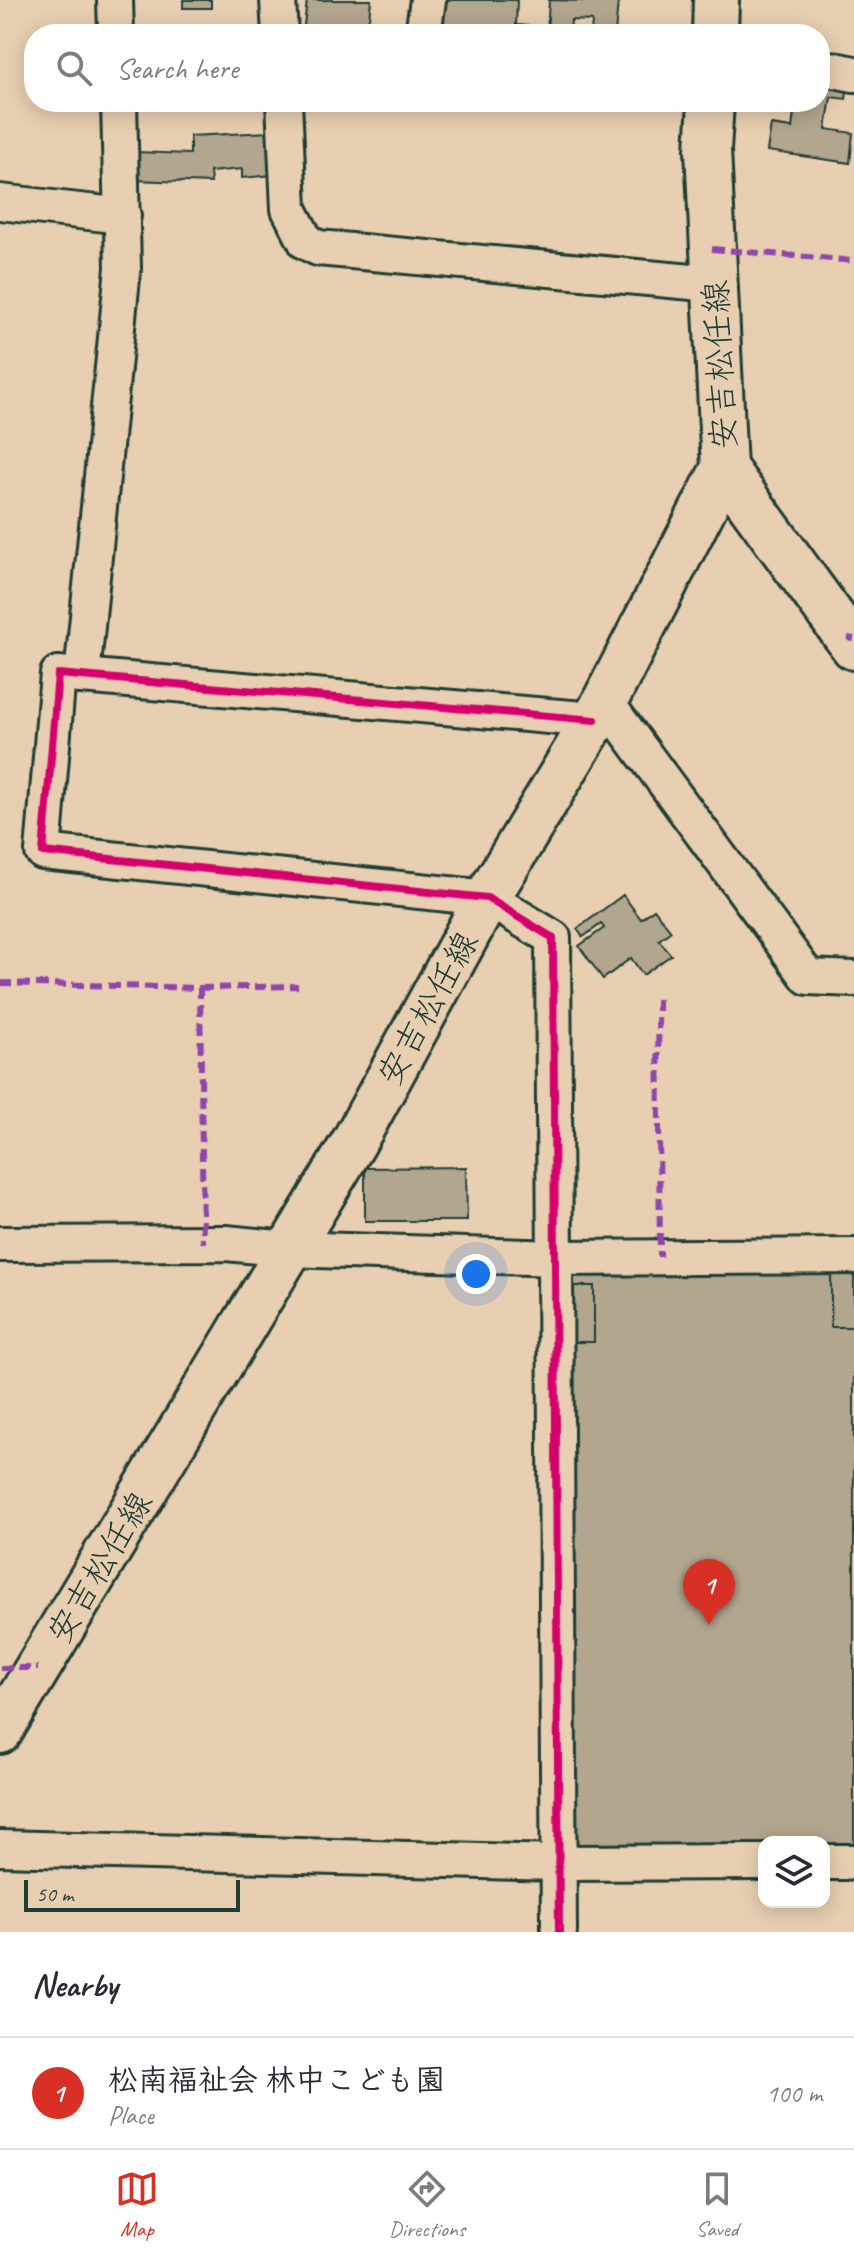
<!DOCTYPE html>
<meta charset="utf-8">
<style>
:root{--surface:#fff;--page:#f2f2f3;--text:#2b2b33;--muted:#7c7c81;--line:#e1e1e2;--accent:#d93025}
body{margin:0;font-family:Caveat,"Klee One",sans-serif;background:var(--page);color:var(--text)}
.controls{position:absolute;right:24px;bottom:24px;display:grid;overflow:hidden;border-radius:16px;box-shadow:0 4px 20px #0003}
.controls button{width:72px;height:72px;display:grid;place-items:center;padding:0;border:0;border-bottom:2px solid var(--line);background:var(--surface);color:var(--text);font:40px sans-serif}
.scale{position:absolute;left:24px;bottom:20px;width:216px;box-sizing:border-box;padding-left:8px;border:4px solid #1f3d34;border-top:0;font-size:22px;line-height:28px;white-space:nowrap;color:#1f3d34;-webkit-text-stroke:6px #e9cfb1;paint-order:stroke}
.you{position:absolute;left:476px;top:1274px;width:28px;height:28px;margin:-20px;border:6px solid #fff;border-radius:50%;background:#1a73e8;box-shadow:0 0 0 12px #1a73e833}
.badge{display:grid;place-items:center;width:52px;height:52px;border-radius:50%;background:var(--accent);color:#fff;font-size:26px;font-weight:700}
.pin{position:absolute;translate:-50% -66px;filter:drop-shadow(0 2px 4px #0008)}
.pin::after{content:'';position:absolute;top:42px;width:28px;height:24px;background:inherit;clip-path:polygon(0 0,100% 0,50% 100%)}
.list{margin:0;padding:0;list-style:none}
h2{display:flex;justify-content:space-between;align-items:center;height:104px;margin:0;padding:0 32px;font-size:34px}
h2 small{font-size:26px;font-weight:400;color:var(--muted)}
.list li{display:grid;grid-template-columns:52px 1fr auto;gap:24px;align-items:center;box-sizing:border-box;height:112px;padding:0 32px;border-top:2px solid var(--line)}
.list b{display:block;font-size:30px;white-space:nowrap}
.list p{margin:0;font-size:26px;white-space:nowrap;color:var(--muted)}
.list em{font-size:26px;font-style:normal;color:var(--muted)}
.icon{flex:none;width:44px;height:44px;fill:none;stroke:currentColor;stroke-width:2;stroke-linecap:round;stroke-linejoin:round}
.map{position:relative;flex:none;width:854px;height:1932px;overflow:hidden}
.search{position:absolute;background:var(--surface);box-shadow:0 4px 20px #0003;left:24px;right:24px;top:24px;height:88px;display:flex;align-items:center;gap:20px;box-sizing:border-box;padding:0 28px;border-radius:32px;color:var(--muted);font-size:30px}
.sheet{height:216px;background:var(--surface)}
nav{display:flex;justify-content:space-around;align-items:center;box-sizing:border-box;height:112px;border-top:2px solid var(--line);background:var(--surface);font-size:22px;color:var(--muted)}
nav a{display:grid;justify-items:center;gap:4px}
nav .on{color:var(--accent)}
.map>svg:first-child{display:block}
.building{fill:#b2a68e;stroke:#1f3d34;stroke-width:2}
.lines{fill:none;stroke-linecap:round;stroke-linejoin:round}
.street-casing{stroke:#1f3d34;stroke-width:40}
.secondary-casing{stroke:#1f3d34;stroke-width:50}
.street{stroke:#e9cfb1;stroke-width:34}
.secondary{stroke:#e9cfb1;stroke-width:44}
.quiet{stroke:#8e44ad;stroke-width:6;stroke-dasharray:12 6;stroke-linecap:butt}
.cycleway-casing{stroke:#e9cfb1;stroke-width:13}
.cycleway{stroke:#d6006c;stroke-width:8}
.labels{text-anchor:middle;stroke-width:6;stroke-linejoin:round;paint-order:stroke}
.street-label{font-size:34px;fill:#1f3d34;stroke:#e9cfb1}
</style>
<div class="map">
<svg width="854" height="1932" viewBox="0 0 854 1932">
<rect width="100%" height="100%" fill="#e9cfb1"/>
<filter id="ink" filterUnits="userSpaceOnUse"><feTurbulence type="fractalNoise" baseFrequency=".0125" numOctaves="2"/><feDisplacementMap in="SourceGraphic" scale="16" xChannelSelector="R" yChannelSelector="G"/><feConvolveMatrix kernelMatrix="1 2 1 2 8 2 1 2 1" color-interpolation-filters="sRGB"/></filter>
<g filter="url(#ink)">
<g class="building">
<rect x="183" y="0" width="28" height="8"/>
<path d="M307,0H371L368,27L378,28V34H303Z"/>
<path d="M440,0H517L516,25L532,26V34H478V31L439,29Z"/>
<path d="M549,0L618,2L615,34H591L592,21L571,20L570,34H547Z"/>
<path d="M820,79L848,83L846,99L831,97L826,129L853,133L850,163L767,151L771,125L792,128L794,113L765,109L766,102H820Z"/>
<path d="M269,132L273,175L242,178V169L210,172L211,183L134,180L135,152L190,154V136Z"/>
<path d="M623,895L641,919L654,909L671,931L659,940L671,955L643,975L631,958L603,979L579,946L604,928L601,924L583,937L577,929Z"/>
<path d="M466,1167L467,1221H365V1168Z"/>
<path d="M854,1267V1850H824V1842H764V1850L574,1851L571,1270Z"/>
<path d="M854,1272V1327H831V1273Z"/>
<rect x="571" y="1286" width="23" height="56"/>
</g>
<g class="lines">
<g class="street-casing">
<g id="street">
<path d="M115,0L116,34"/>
<path d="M278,0L280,34"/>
<path d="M423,34L428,0"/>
<path d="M820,67L854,74"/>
<path d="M284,102L289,209L306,242L318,248L714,284"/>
<path d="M0,202L123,216"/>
<path d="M82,676L123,268L119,102"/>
<path d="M605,701L808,977L854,979"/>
<path d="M0,1244L226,1243L288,1249L556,1258L854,1256"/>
<path d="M0,1848L559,1863L764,1862"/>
<path d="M824,1862H854"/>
<path d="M559,1932L553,938L487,898L43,852L58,674L595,720"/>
</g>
</g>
<g class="secondary-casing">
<g id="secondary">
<path d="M715,34L716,0"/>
<path d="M724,468L854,647"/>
<path d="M0,1731L354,1142L487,898L600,711L724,468L708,150L711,102"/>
</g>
</g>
<use href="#street" class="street"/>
<use href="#secondary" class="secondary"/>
<g class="quiet">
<path d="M712,249L854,261"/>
<path d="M848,638L854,639"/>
<path d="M0,983L200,988L203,1243"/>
<path d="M200,988L298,986"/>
<path d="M658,999L660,1257"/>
<path d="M0,1668H38"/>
</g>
<g class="cycleway-casing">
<path id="cycleway" d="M559,1932L553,938L487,898L43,852L58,674L595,720"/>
</g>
<use href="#cycleway" class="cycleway"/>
</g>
</g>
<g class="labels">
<g class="street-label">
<text transform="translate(719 365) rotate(-93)" y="12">安吉松任線</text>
<text transform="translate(427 1008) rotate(-61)" y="12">安吉松任線</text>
<text transform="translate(99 1567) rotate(-59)" y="12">安吉松任線</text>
</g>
</g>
</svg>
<div class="controls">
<button><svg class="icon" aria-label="layers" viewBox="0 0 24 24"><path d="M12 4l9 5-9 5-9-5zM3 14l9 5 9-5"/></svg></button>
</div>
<div class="scale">50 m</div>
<div class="you"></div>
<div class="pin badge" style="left:709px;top:1625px">1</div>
<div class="search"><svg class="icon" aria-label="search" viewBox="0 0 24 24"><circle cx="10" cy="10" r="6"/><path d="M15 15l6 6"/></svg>Search here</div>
</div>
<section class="sheet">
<h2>Nearby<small></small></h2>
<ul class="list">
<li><span class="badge">1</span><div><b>松南福祉会 林中こども園</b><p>Place</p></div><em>100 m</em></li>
</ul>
</section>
<nav>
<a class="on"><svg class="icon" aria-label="map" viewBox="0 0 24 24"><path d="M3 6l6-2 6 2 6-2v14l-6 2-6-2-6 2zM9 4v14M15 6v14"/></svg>Map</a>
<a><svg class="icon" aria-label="directions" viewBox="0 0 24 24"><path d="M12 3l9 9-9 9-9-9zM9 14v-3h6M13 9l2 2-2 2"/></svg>Directions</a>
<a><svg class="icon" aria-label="saved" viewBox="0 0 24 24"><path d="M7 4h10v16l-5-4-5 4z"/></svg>Saved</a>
</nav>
